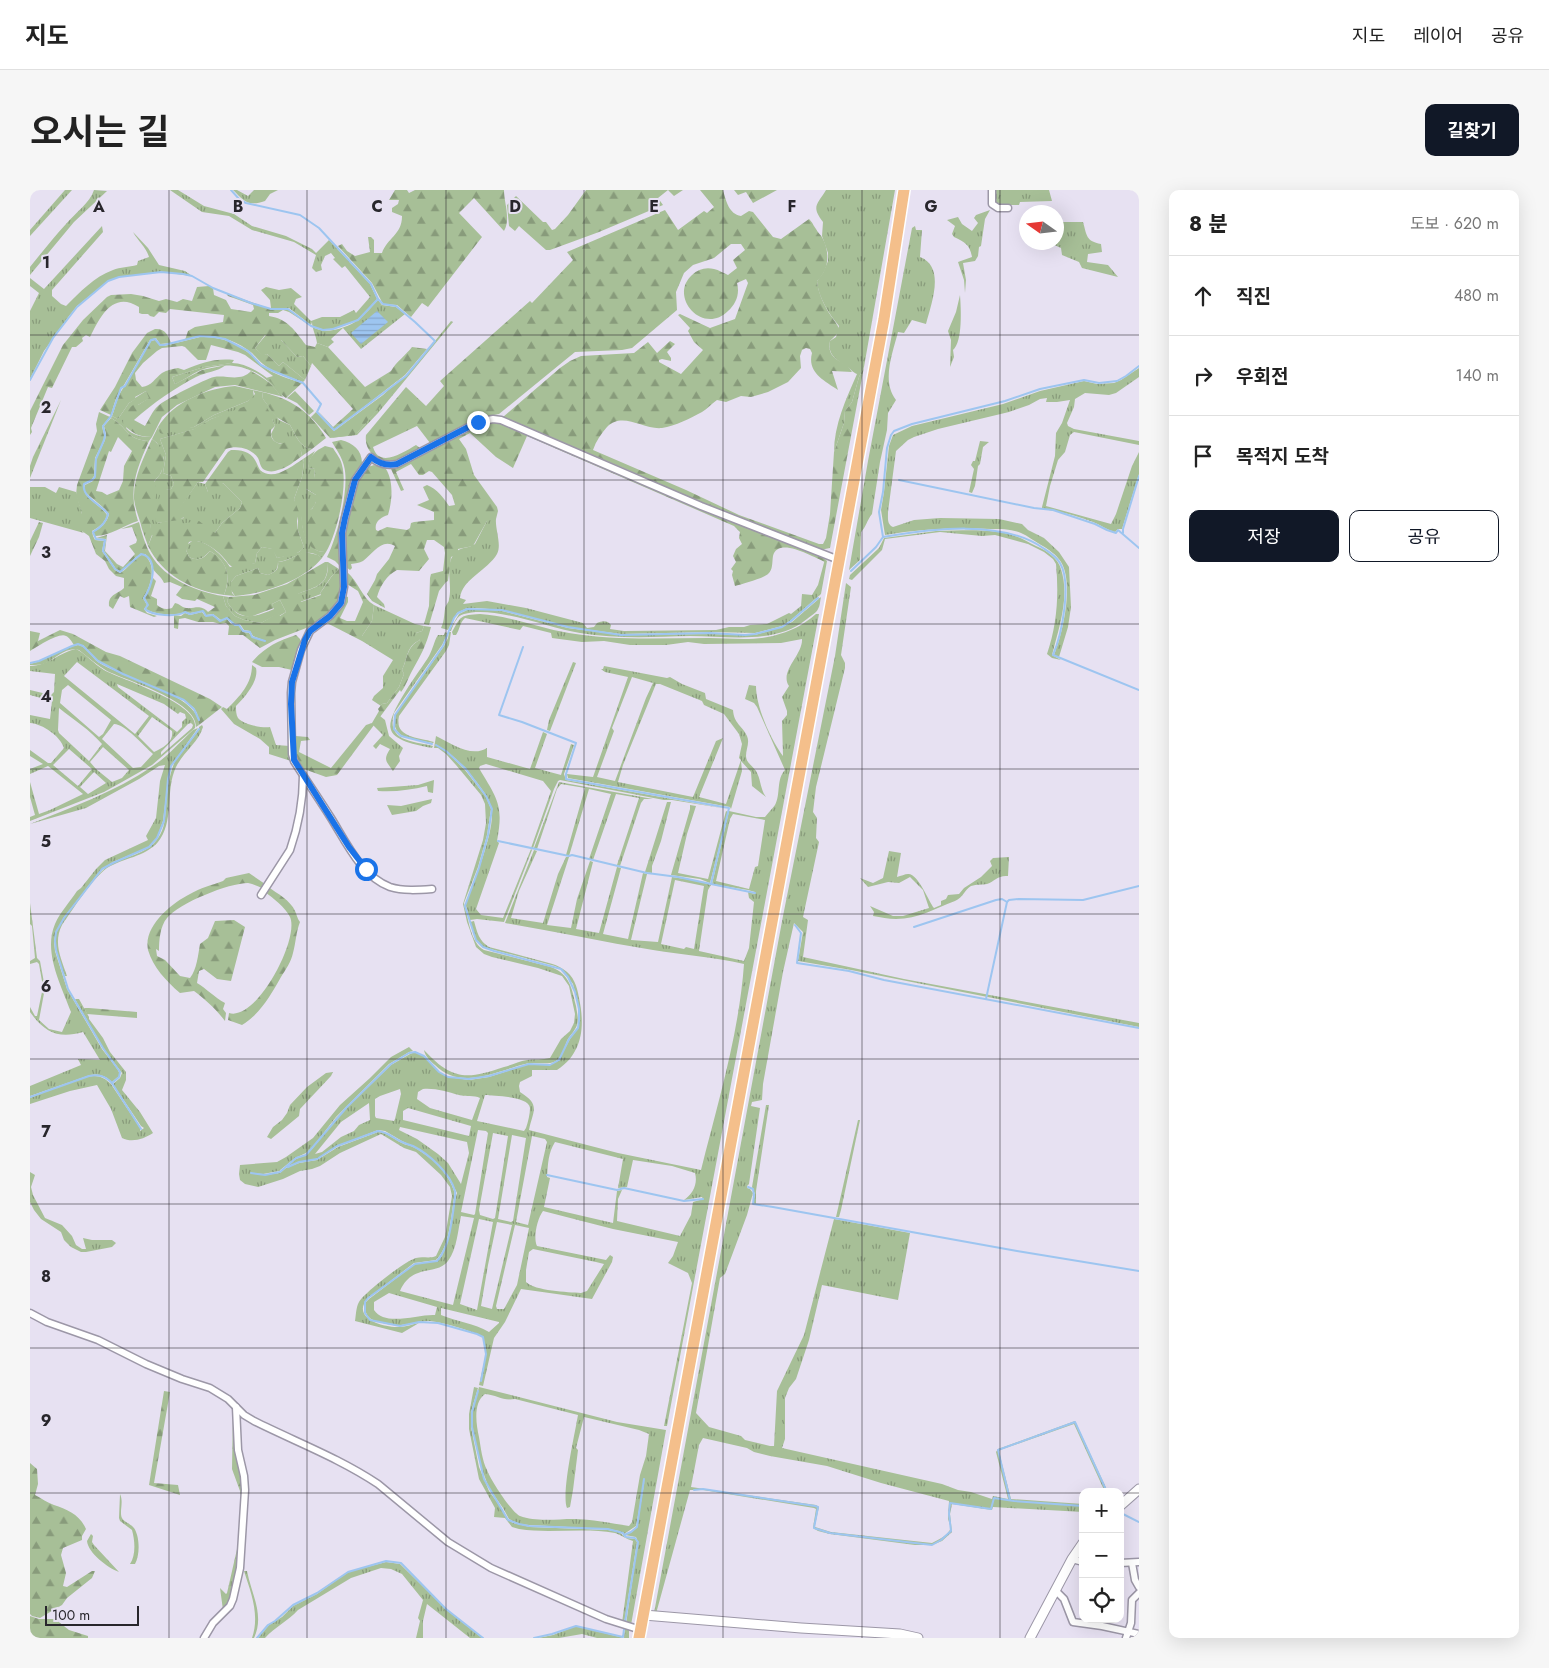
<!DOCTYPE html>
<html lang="ko">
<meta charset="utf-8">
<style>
:root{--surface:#fff;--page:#f6f6f6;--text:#222;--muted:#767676;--line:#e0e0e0;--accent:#111827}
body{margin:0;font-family:Jost,"Noto Sans KR",sans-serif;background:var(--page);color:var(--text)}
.controls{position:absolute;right:15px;bottom:15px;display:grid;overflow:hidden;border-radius:10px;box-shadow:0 5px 20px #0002}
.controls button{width:45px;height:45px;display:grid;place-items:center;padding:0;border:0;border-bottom:1px solid var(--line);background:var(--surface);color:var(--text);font:25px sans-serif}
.compass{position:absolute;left:989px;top:15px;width:45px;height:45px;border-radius:50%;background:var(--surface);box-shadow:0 5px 20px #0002;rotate:284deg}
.scale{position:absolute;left:15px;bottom:12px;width:94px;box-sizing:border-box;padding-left:5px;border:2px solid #28262c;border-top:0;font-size:14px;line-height:18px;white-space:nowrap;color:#28262c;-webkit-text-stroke:4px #e7e1f2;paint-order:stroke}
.stop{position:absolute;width:15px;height:15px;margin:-11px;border:4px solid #1a73e8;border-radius:50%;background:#fff}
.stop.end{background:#1a73e8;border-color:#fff;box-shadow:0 1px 5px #0008}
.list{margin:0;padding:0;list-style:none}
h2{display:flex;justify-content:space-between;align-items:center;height:65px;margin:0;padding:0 20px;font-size:21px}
h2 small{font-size:16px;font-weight:400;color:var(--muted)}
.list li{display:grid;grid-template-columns:32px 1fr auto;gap:15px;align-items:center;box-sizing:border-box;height:80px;padding:0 20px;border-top:1px solid var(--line)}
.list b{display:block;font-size:19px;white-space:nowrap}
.list em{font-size:16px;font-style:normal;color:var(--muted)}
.actions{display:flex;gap:10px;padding:15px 20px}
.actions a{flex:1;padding:11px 0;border:1px solid var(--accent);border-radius:10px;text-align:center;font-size:18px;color:var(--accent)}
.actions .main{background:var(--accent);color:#fff}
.icon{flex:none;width:28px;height:28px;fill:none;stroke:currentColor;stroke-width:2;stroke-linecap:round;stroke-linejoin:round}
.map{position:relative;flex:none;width:1109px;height:1448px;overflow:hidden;border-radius:10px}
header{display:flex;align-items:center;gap:30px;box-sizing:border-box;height:70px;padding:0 25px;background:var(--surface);border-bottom:1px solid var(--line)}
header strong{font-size:24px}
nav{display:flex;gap:28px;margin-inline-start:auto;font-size:18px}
.intro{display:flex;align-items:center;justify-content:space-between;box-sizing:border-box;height:120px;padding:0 30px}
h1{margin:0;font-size:35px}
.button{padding:12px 22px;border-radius:10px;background:var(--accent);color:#fff;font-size:18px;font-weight:700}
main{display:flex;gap:30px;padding:0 30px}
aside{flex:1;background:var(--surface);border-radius:10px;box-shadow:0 5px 20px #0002}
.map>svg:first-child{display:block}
.grass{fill:url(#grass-tufts);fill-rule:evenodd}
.forest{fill:url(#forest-firs);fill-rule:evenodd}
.water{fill:url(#water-rules)}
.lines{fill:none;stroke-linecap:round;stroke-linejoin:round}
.stream{stroke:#9dc5f0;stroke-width:2}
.street-casing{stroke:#9c97a7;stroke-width:9}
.secondary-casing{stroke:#9c97a7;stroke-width:11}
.highway-casing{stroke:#fff;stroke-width:14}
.street{stroke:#fff;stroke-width:6}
.secondary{stroke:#fff;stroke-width:9}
.highway{stroke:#f4bf8b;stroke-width:11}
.route{stroke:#1a73e8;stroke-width:6}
.grid{fill:none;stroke:#28262c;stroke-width:1;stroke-opacity:0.55}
.grid-label{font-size:16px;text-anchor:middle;font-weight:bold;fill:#28262c;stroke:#e7e1f2;stroke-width:4;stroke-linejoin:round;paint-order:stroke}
</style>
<header>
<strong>지도</strong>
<nav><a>지도</a><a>레이어</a><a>공유</a></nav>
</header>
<div class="intro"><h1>오시는 길</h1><a class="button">길찾기</a></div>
<main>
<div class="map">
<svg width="1109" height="1448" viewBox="0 0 1109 1448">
<defs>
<pattern id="grass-tufts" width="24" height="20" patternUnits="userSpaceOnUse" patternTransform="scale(1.25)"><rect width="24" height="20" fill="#a7bf97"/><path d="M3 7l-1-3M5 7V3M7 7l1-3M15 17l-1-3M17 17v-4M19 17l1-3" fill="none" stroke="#889b7b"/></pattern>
<pattern id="forest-firs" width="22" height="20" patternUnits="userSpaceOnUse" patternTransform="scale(1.25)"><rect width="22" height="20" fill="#a7bf97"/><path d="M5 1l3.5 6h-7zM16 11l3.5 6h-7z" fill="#889b7b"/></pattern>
<pattern id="water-rules" width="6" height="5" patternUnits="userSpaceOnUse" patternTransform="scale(1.25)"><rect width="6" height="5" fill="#9dc5f0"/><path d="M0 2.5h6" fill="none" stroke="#87a9ce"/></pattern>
</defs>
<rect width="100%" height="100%" fill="#e7e1f2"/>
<g class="grass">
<path d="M35,0H42L0,46V40Z"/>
<path d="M64,0L77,1L44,32L0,85V77C12,62 24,47 36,34C45,23 60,13 64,0Z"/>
<path d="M140,0H148L174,16L204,24L222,36L256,46L282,59L286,63L299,50L340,94L347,109C341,115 335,124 328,129C316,137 294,143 282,136C293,146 317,138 328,130C335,125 342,116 348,110L352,115L366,117L375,124L331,159L313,138L301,149L304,152L298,157L287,153C286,145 282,139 282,132L281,135L259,118H241L240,110L231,100L236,97L249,100L261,98L272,107L266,109L264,114L281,131L292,127H310L324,120L326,123L340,107L315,76L312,78L303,69L305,68L301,63L295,66L291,75L292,80L286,82L282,78L286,65L264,52L222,40L199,26L172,22Z"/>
<path d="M203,0H207L218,6L224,0H248L240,4L235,11C218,17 214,11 203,0Z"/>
<path d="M796,0H865L834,177L829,187L822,212L815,221L814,233L804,262C804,235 816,209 827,184C822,182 821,179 817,177C807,170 797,165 800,151L806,147L809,136C799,124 788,107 787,91L793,83L798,71V63L792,46L793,32C781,16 787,15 796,0Z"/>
<path d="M964,0H1019L1022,11L990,12L989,15H969L964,12Z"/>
<path d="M960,20L955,29L951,56L949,57L948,66L945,71L933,73L936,90L935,103L934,90L928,72L942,67C940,55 935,52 924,47L922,44L925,36L917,30L928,27L932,34L942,41L948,33L944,28L946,25Z"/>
<path d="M1027,32H1053C1057,46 1056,51 1071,54L1072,62L1058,64L1057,72L1078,75L1088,87L1052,78L1049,72L1032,65L1031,58L1020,53L1026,52Z"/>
<path d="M72,36L73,42L22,100V106L31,114L36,116C50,102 64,87 83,80C90,77 99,77 107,75L108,71L119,67C116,57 108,51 103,42L118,58L129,75L155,81L162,86L131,82L89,87L78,91L47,116L39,126L14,161L0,189V121L9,103L0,96V88L14,99Z"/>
<path d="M885,36L886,40H892L890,67C916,77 901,114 896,134L882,130L874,143L868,142C863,162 851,191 866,210L858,223L857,240L850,272L842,324C837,330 836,337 831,342L830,370L819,380L838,271L882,38Z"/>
<path d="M930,105C931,118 933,152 923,160L924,167L920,177L921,150L918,141L926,122Z"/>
<path d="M421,131L423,132L348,223L327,245L300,248C309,245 320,247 328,242L405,151Z"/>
<path d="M236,145L251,150L267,167L273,166L281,176L275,190L253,172L249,176L237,164L232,166L225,158Z"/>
<path d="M201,173C218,172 246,191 253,207L250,206C233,178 201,169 171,180C161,184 153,191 145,194L142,187L174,177Z"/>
<path d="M1109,178V187L1086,203L1079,205L1055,203L1045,209L1044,217L1037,233L1038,236L1044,239L1109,251V255L1044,242L1040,245L1035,262L1028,270L1020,296L1016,316L1081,334L1086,324L1102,276L1109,262V284L1092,339H1088L1085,342C1077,340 1071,335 1063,332C1047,326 1030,321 1012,319V317L1025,266L1026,243L1032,233L1040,210L1027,212H1016L1017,208L1010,209L999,215L979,222L908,239L884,247L878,250L866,261L858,322C858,329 857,334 863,337L884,330L910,328L969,329L992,334L998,340L1014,348L1029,362L1039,377L1041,417L1038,437L1029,467L1024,465C1033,443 1044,393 1031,372C1027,365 1018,359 1011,355C1004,351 998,346 991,343C982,339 971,339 961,339C925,337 890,339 855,345L851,320L854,302L859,256L863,245L882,236L973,214L1010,201L1054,191L1067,194L1084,193L1091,190Z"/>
<path d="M223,200L232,202L233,209L249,230L260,235C266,245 269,257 282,259L272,266L271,261C266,259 260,255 254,254C247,253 243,253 241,244L245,236L242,229L197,224L181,229L165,239L130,249L136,265L133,283L141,286L144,294L141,299L136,300L127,333L154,328L147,321L168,292L175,294L178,302L193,293L212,312L210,318L192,333L185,343L122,345L118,356L112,339H120L124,292L131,283L134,268L127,253L122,249L128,237L129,240L164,237L184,225L218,211L225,204Z"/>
<path d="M116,201L120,208L108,215L96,238C103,246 112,247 122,247L119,251C96,250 98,237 81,228L82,226L88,229L99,213L105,209V208Z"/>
<path d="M31,210L0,288V276L3,267Z"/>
<path d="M950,251L959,252L953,257L950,274L948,276L945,296L942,303L939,302L944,279L941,275L943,271H945Z"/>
<path d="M285,261L280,270L278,278L285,279L284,288L276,299L286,305C288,317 280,320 272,326C271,340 278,363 296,362L292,368C275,355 265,370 248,372C248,380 245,382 238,385L230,383L228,378L206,386L201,392L202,403L205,406L194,405C201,387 198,372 180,361C173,368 169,372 159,367L156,360L157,355L162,351C176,349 193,366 200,377L225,373L227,363L232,357L243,359L247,368L269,362L274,357L268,341V327L264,309L272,287L274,272L273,269Z"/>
<path d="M0,297H15L26,303L29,297L46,302L52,324V341L54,343L0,328Z"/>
<path d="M458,329H466C465,339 472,355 467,364C458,380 432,389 430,408L436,410L433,414L457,411L496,418L553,433L557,438L564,437L567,433C572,431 577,430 581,435L580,439L594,441L686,440L699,437H714L720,435L737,434L759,423L761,424L771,416L772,404L782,405L788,395L795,369L797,371L791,404L761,430L752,436L725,443L680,442L591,444L538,437L472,420L447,418H437L427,423L418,440L411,438C414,432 414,426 415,419C415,415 419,413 419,409C423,394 413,372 427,361C432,357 440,358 445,354Z"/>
<path d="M906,341C931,341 958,338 982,345C990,347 998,352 1006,356C1016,360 1028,368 1031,379C1040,407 1029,437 1022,465L1031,470L1022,468L1017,464C1027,435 1029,405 1026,374L1023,369L1014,362L998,354L965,345L952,346L910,342L855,349L852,360L822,390L819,389L820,385L849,358L854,348Z"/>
<path d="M298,372L309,379C300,386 297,394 290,403L291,404L270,412L267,404C286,397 299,396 298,372Z"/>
<path d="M816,393L821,397L811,465L815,473V478L786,597L783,622L787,628L786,648L789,652L773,727L778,730L773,767L874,789L1109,833V837L821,780L768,771L773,742L764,733L753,782L733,894L732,910L722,912L721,916L730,918L719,994L717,996V998L720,999L723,1003L717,1025L695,1084L690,1088L666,1223L679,1237L711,1246L715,1250L740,1256H744L747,1201L774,1145L804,1029L880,1043L868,1110L792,1095L779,1150L766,1189L759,1198L755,1208V1249L752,1258L912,1294L928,1300L941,1302L962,1309L963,1306L978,1309L966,1262L968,1259L1045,1231L1078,1302H1075L1044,1234L970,1260L969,1262L981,1309L1053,1314V1322L963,1317L962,1320L922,1314L920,1324L922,1342L912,1351L902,1355H885L800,1344L788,1341L783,1338L786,1319L784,1318L673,1300H660L627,1420L628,1424L624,1423L753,726L805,466ZM673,1248L717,1258L724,1262L740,1266L797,1276L851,1293L919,1311L918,1329L921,1338C917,1346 910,1349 902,1353L801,1342L785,1337V1335L789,1317L786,1315L661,1297L669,1255Z"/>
<path d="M193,406L199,407L197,411C208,433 225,427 244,419L242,414L250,410L256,422L249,426L248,424L231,433L214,430L205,426L196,416Z"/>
<path d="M791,407C790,411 790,416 788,419C787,422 781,426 777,429C745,455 698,446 660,446C623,447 586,449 550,443C518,438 464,415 434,424C426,426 424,434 421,441H419L429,424L437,420L447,419L472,421L538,438L591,445L680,444L725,445L752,437L762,432Z"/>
<path d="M344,415L385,434L394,436L392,441L386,443L390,450C376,456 378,468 372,480L374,484L369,497L357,513L352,514L351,516L342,510L344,506L353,498V486L363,470L332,451V446L342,431Z"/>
<path d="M450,424C481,426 509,438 539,443C586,451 632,448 679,448C701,448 721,451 743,446C761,441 772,436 786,424H789L637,1236H634L662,1093L658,1083L638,1073L643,1066L648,1052L583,1039L513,1021C507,1029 503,1048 507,1056L576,1070L580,1065L583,1067L582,1072L562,1109L491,1099L475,1132L464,1148L453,1196L449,1195L456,1164L453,1147C443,1141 409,1131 398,1131C389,1131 380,1134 371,1135C364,1136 356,1134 349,1132C337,1129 335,1124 335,1113L339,1109L385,1074L407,1071L412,1066L419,1047L423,1018L427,1003L419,987L391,960L372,951L355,941L348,940L307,956L287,969L269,972L258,976L266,969L276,965L282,959L306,928L361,875L380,864L385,862L394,866L409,882L418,887L439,890L459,887L499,874L520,875L529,870L540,849L548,838L549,819L543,794L531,779L525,776L453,757L446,750L440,732L444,731C447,742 449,751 459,757C474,761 489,765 504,769C514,772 524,773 533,779C544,786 547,796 549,808C555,836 553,863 527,880H502V886L490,892L489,896L490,902C511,915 503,920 499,940L588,963L671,980C688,912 709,844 714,774C683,767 653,765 623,760C573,752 524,741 475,733L504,660L507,661L489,701L481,728L513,733L528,684L536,667H539L517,735L541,738L547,709L560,671L563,672L546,739L569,743L587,677L591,678L573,744L598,749L613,683L617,684L601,750L628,752L642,687L669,691L681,695L678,700L669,761L714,771L719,758L724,712L719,708L718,702L725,704V702L718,700L682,694L699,621L726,627H735C738,623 742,619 745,615C751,604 746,589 755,580L727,517L724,513L715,509L719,495L726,496C726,517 741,550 753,566L752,531L757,525V521L752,507L759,496C749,481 773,465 772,449L751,453L674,454L658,452L636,455H600L574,451L552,452L522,448L521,443L493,436L490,440L435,428C430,432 430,439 426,445H423L422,442C431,426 430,425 450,424ZM703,624L735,630L728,676L725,677L719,699L686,691L700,629ZM645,690L674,696L664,759L656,757L654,759L631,754ZM370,899L371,904L365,929L364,931L346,928L345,926V909L350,906ZM393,899C406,898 417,902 429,905C436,907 444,905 450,908L442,930L400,918L387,909L388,902ZM455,905C464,906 499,906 500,918C500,924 498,932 496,938L494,941L447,931ZM339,913L340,930L329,935L324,941L311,947L292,962L285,964L311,932ZM378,918L441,936L439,946L373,930V921ZM370,937L437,952L439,963L431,994L418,973L408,964L387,949L369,940ZM448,940L456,941L458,943L445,1024L444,1025L431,1022ZM463,943L478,946L465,1028L463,1029L450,1025L449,1020ZM482,945L496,948L483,1031L481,1032L468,1029ZM502,946L515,949L517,952L498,1035L486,1032ZM525,952L593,969L588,998L597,997L603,970L642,976L665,983C668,994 663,1004 654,1010L672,1007L673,1009L663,1012L661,1025L650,1046L587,1031L588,1009L592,1000L587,1001L583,1033L514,1017L520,988L517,987C518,974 518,963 525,952ZM431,1026L444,1028L423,1115L370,1101C382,1073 407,1086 418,1071C427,1059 428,1040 431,1026ZM449,1029L463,1032L447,1120L430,1114ZM467,1032L482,1035L462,1119L451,1116L458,1075ZM485,1035L499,1038L487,1095L474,1119H467L466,1116ZM503,1059L566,1072L574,1074L557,1101L551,1103C538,1102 505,1101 496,1092V1080L499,1062ZM359,1103L407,1117L405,1125C388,1124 355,1137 344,1120V1112ZM411,1118L469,1132V1133L459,1142C444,1133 427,1132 411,1125Z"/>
<path d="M415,442L417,443L416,447L412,455L364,523C356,551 382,551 403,556L402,558C392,556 365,552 361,540C355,525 391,480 399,466C403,459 404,451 408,445H414Z"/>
<path d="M419,442H421L419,455L416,461L369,526C364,548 388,547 404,552L403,553C384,549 360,550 365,525L414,456L418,448Z"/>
<path d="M48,455C58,457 61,467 68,472C91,488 170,504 169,535L166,537C167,511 98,491 77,481C67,475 58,467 49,460C37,456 26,468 16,473C11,475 5,475 0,475V474C17,470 31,458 48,455Z"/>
<path d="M46,459C56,464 64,474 74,480C92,490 170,513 165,538L122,575L92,592L74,602L0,631V627L5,625L0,607V592L9,624L20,620L53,604L18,576L0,584V579L13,574L0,566V560L18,573H21L34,558C30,546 13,534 0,533V525L20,529L22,511L0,505V500L21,505L24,502L25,484L0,481V476C20,475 28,463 46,459ZM47,472L119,526L105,544L34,486ZM87,494L134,514L148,524L150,522L155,524L156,528L152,532V537L147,542L88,497ZM38,495L81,530L73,544L69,547L30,513L32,500ZM29,518C44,530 60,540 72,554L59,571L29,543L28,540ZM122,527L142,541C144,552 133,558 124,562L108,546ZM161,533L163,535L162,538L131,565V562L158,534ZM84,534C95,534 114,556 123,564L111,577L103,578L72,549ZM73,557L99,580L92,588L82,592L66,579L60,572ZM39,559L62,579L48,596L23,575ZM64,582L76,593L58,604L50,597Z"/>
<path d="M543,472L546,473L520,541L517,540L519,530Z"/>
<path d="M222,475L226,478C229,491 215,507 206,516C206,520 206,525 208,528C214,535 232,538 240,537L246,555L260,556L261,571L239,564V557L230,549L204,534L191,519L193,517L197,519C210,506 222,494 222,475Z"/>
<path d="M574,476L637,488L640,487L652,494L675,503L676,509L703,520C704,534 712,535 717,546C720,553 716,559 716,566C716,573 723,576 726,581C731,589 730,599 736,607L722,596L721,582L711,571L712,581L701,619L700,617L538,588L537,584L563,587L598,487L575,482L571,479H573ZM602,487L623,493L616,508L585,591L567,587L584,541L582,538ZM626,494H630L672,511L674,515L694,524L709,544L712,554L709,568L711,570L696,614L669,607L693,548L686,551L663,607L588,592L593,575Z"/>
<path d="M350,526L355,530L359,546L373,558L369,566L370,571L363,581C356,571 353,570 360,559L350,554L346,559L343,556L353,545L343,535Z"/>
<path d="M172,535L173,537C168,554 150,564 144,582C136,604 144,632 128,652C115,667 93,668 77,678C62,689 43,719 32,735C23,753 31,768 37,786H35C30,773 24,760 26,745C28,732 67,683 78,676C94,666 117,665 128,648C135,638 135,628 136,616C137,601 139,585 145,571L169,540V537Z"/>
<path d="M168,538L141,576L138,589L133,631L127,648L119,657L83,672L72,679L34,727L26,742L24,751L25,761L37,799L72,859L88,880L90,885L82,892C76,886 69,883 60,885L0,906V896L51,875L48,869L70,870L53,842C29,849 15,843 0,822V817L5,826H7L13,797L9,774L7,772L0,774V771L5,768L2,736L0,734V713L7,768L10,771L15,798L9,830L19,839L32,842L41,822C31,795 13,762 25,734C30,722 40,712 47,701L51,698L66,679L75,670L118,650L116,646L126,628L130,591L135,575L129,576L109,589L56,618L0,634C42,617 85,602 123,576C138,566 150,552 163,540Z"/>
<path d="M513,542L517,544L505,578L531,585L541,554L544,555L534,584L536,590L698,619L642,610H634L530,590L528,591L524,599L503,658H501L521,601L513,591L456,574L450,576L449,578C467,609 474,614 467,651L469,653L446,719L451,725L473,728L501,659L502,660L474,732L447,729L440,730L436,716V712C444,692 467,636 461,617C458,605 448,594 441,585C431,573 420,562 406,555L416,561L435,580L456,607L461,619L457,645L448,677L434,713L435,718C439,731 441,753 454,760L521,777C540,784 542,799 546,816C547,823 549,829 547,835C545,841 539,846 537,851C534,858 532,867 526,871C516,876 505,871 495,874C467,881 430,901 405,875C400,871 395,866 394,860C422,890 436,890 474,877C482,875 489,871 497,870C505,869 512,870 520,868L531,849L540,841L544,833L545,824L539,796L532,786L508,778L462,767L454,764L446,757L437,732L433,714L453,650L456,633L455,614L451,605L426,575L416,564L408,558H404L406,546C421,553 441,568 457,558V567L500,579Z"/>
<path d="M404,590L403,603L398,602L397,596C381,600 365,602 348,601L347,598L388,595Z"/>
<path d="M529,592L623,609H614L611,613L590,676L587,675L609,608L586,604L563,670L559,669L581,604L559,599L539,666L536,665L555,598L531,594L527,599L507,659L504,658Z"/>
<path d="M402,609L401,613L393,616L386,621L362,625L357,615L371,616Z"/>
<path d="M637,612H641L631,651L622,676V683L615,682Z"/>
<path d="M660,615L666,616L657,644L648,683L678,689L696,621L698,622L680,693L670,689L641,685L660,619Z"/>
<path d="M859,661L871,663L867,687C871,686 875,684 878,684C888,683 899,712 904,718L911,715V711L916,709L918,705L929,704L934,698L951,687L962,676L960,671L963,668L979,667L978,686C968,685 965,691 957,694C952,695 947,694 941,696C935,699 933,708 925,711C906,718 888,729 866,729C858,729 851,727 843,726L844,722L840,716L863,726H873L899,718L893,700L880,687L869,693L858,692L838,697L830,688L843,693L853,688Z"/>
<path d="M45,809H49L59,827V829L73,848L80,862L96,882V890L92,900L110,922L123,943C114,949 102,953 92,948L81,919L67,895L40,901L0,914V908C16,902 48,887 64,886C71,886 76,889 81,894L110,938V941L114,938L111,936L83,894L90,888L92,883L73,858Z"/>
<path d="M379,857L383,861L379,862L359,874L306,927L282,958L276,963L265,968L249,981L233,984L219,983L235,985L250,983L256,978L269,973L287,970L308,957L348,942C358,943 363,949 372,953C375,955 379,955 383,957C399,965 419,983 424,1001C425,1004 421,1029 420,1035C418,1047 415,1061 406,1070L384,1073L338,1108C320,1128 354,1138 369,1137C376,1137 383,1134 389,1133L372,1143L325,1131C326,1125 326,1117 329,1112C335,1102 375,1071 386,1068C393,1066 399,1069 406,1066L415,1047L422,1006L420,997L411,985L386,962L374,958L351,944L310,963L290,976L282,979L270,981L253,989L228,997L215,994L210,990L209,984L210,975L247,972L256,967L283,948L310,915L340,888L361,867Z"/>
<path d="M303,882L301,886L270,919L269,926L241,949L237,947L243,937L252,930L257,923L260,915L277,897L296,883Z"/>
<path d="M736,915H739L726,1001V1014L723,1013L725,1004L722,997Z"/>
<path d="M828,930H830L811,1020L809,1027H806Z"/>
<path d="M0,982L5,985L1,997L3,1005L15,1028L32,1035L42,1046L46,1055L52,1059H56L53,1048L62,1050H82L86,1053L82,1057L56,1062H51L41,1057L34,1050L31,1042L11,1029L4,1020L0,1012Z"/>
<path d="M444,1197L448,1198L441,1222V1237L449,1277L459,1301L472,1319L477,1329L483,1333L500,1337L578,1340L589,1342L596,1348L605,1349L607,1352L594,1434L592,1433L603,1351C596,1349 591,1345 585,1343C553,1337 521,1344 489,1339L482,1337L475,1328L464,1327L465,1318L449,1289L439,1239V1224Z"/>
<path d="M449,1197L587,1232L636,1240L601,1435L596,1434L608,1352L606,1347L595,1345L602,1342L607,1337L615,1288L606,1336L594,1344L589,1341L578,1339L499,1335L489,1334L479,1329L473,1318L459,1298L451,1277L442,1236V1222ZM455,1204C467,1205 472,1211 485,1209L548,1225C545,1243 531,1304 537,1318L540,1317L543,1300L548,1260L546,1258L554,1227L609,1240L619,1244L616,1266L610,1285L602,1332L599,1336C580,1333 562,1329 543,1329C527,1329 505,1332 490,1326C482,1323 460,1289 457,1280C452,1270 451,1258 449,1247C446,1233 443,1213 455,1204Z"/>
<path d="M90,1304C94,1312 89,1322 92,1328C94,1332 101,1334 104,1338C110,1347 110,1365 105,1374H100C106,1365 105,1351 102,1340L90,1331L89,1328Z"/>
<path d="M61,1344L63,1346L62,1352L64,1355L89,1382C78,1378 58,1363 57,1351Z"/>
<path d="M210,1346L209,1365L201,1410L193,1420L190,1398L196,1404L197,1403Z"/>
<path d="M356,1372L370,1374L416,1419L452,1448H440L397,1414L393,1431V1448H386L390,1431L388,1428L393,1410L372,1384L361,1379L351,1378L321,1388L268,1420C258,1431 245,1437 235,1448H228L239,1435L252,1427L263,1416L287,1404L318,1382Z"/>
<path d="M214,1381H217C221,1403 235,1425 224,1448H222C230,1425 221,1403 214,1381Z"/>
<path d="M546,1436L594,1448L595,1439L599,1440V1448H567L552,1444L529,1448H508L523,1445Z"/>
</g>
<g class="forest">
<path d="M365,0H377L379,3L385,0H474C474,13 481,29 474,41L444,8L429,23L452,47L398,117L392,113L381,127L367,115L353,114L342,93L308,56L312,54L317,61L325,66L340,62L338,47H341L344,50V63H352C357,48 372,45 372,26L362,22V18L368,14L369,10H359Z"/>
<path d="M556,0H653L644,6L638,0L628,8L633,15L569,42L520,60H516L489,36L485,41L479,36L477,15L486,6L513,32H516L522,40L525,39L538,25Z"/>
<path d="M670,0H693C696,11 699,24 711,26L719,21L723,22L743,47L751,49L779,29C783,33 783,35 786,39C788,43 791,45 793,49C800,63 799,80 787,91C788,103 795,117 801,126C805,132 808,135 810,141L800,151C796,172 815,169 822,182L802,181L808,200C793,190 777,182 782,163L780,159L776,158L772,160L770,166L771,178L758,192L738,202L721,207L711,206L696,212L687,210C681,214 677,219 672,222C661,228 645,236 632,238C613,240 593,221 577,237C571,244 566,251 563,260L656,300L709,325L789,354H793L796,348L800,324L804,262L814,233L815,221L822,212L829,187L834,177L800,358L790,360L674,315L598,280L473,227L530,178L540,171L551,166L604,163L618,152L627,163L640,151L645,154L637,162L641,168V171L632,169L629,170V172L651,184L673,160L664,152L658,141L660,138L648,125L650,124L680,138L705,129L718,93L716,89L707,93C710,104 706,114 698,121C673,146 638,107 662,85C668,79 676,77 684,79C689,80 693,83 698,85L707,78L703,70L715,60L711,54H701L684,68L663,75L654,83L646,102L647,120L602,158L592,160L545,162L469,224L449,228L400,253L387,236L343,257C349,279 374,262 386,255L390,258C375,266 356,280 342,264C337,258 335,253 336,245L376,197L396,216L414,196L410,191L500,111L502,113L543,70L537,62L635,20L648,40L674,21L677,23L684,17Z"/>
<path d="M704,0H747L723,13L716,2L708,5Z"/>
<path d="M179,96L183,98L184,105L196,110L201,119L221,122L224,119L223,115L198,106L196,103L241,119H258L281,136L259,122L253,120L248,123H239V126C258,129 265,141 276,155L285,157L287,153L298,157L335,197L361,181C366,172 376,165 382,157L397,159L375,185L304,240L288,221L303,237L323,219L282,173L281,176L273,166L267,167L251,150L245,152L235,145L225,158L232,165L237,164L249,176L253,172L275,190L273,192C260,187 244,183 233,174C229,171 226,167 222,163C202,147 179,142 155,150L158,141L165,137L193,132L194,125L140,119L136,123L129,122L124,127L120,126L118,124H112L109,123V117C83,100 70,127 60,147L56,145L52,148L53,151L46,157H42L22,198L18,197L1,238L2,242L0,245V221L33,155L53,130L77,107L81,105L101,104L113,106L129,111L136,109L147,112L153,109L162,111L167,97Z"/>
<path d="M125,139C135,138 138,145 141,153L130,154L126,148L120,150L94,195C87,202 84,215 81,225L70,220L85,197L102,163L117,143Z"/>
<path d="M170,147C189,146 206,152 221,165C225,168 228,173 232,176C243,184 259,189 272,193L256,208C249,204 244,193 236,188L243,186L215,165L208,162L181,155L176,170H168L155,157L152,156L132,158L127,161L113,173L105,183L106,190L112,197C122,196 125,188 132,183C137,180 143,179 148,178L154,180C172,173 184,168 204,170L202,173L174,177L142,187L145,194L172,180L196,175C187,182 176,182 166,187C145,198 123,213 104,230L115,236C119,230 122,221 128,216C134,210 175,189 184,187C197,185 211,192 221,181C233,188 244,194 250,206L205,195L185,197L147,215L132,227L122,247C108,247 102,243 93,234C93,224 98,218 106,213L108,215L119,208L116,201L105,207L106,209L99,213L88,229L82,226C86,216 88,203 95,196L121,151L125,150L130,155L134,156Z"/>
<path d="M376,187L328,242L324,245L300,248L281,227L286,222L304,241L353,205L369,190Z"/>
<path d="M205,196L223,200L224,207L218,211L184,225L164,237L133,244L130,243L128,237C143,212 177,198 205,196Z"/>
<path d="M265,201L284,221L279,225L267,213L257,208Z"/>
<path d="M232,202C261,209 280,221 296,248L282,259C269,257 266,245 260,235L246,227L233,209Z"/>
<path d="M229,211C239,215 241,227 245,236L241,240C240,248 243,252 251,254L260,250L271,261L272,266C265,271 257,278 248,280C244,282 237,282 233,279C230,276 230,272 228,268C221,258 207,255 196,259L173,292H168L148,321L154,327L149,330L127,333L125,330L130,305L133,300L141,299L144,294L141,286L133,283L136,265L130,249L164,239L181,229Z"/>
<path d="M69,222L80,227L72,236L74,245V250L65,268L64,286L62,289L54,294C50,307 71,315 77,325C75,333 69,337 62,341L63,346L65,350L74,351L72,361L85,380L90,383C97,380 107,365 112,365C115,365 117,367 118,369C126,380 120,398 113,408L117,415L114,419L117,423L127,426L124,427L100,417L99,406L94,408L90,406L83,419L79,416C78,404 88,404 94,398V388L86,386L79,379L75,371L66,364L59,346L52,341V324L46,305L47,295L67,241L66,234Z"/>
<path d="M81,228C98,237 96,250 119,251C106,280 98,300 108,331C94,335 79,347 64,346L63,342C71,338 77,333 79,324L75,319L55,302L54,299L55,295L63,291L65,287L66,269L75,250L76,244L74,236ZM88,247L102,261L94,276L93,291L89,300L77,305L72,302L66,301L79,261L81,262Z"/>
<path d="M459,231L473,233L769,357L795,369V372C783,367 748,346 743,366C742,372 743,380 738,384C734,388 712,394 705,396L702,385L703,381L701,379L706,372L703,366L706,359L712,354L709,348L710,342L704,336L497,246L483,278L466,267L440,243L429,249L436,259L444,285L467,317L468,321L466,329L457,331L443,356L428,359V364L421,367L418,391L416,392L409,401L399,435L394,434L399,416L400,388L401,384L413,381L415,363L414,357L404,350H397L394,359L399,369L389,381L367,380C357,385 350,396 347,407L354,414L355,418L342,411L337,404L345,390L347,384L359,369L365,356C351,348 343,364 333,371C329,373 326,373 321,374L322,378L320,380L316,377L313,344L327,290L338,277L344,275L356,279C364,292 362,312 358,325C351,327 344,332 346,340L348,341L357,337L377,340L380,338L381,333L384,332L404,330V322L387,315L399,310L393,297L397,295C407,299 414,308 419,316L425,315L422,305L402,282L399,281L393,285H389L381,274L366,282L374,300L371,301L361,279H365Z"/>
<path d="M122,249C133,256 137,270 131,282C130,286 126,288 124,292L127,300L120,339H112C110,329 105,319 104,309C103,288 114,267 122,249Z"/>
<path d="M311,250C323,253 332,260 332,273C311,308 312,338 312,378L305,371L297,367C307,348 320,297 314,276C312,267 306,259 302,252Z"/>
<path d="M295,256L303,258C306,263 311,269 312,275C318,296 307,344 296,362C275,363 270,337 272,321L282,319L286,312V305L275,298L277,288H284L285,279L278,278C279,266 285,261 295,256Z"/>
<path d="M201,260C211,260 220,261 225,270C227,273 228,277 230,280C243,292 262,276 273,269L274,272L272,287L264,309L269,322L267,331L268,341L274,357C269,365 257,366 247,368L242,359L232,357L227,363L225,373L207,379C199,377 197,371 192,366C184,358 170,348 159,352L156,360L159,367C169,372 174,368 180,361C198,372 201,386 194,405C163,401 132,385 118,356L124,341L135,336L169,331L185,343L192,333L210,318L212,312L193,293L184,305L178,302L175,294L198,262Z"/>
<path d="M9,332L13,333L9,347L0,366V351Z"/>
<path d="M109,332C112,343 115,355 121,365C135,389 167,402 193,406L196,416L205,426L214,430L231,433L248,423L250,426L256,422L250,410L242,414L244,418L220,427C208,425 202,421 197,411L199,407L224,405L257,394L295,372H298C298,397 286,396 268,404L271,412L291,405L290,403C297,395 300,386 309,379L312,383L311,402L306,418L284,435L245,450L230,458L213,445H198L199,436L196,433L190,434L183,432H168L155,428L149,429L148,439L144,438V425L151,426L155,423L160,425L172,422L175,426H183L190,431L197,429L201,434L209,436L213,442L219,443L222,447L236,451L223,446L220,441L214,440L210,434L202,433L197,428L191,430L183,424L176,425L173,421L160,423L155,422C147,426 124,425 116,419L118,415L115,408L123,388L126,391L121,406L127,409V415C132,419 136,420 142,418L145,413C150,414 151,417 156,418C165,419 170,414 178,422L185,417L167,409L165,411L152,409L146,405L152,397L140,392L134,393C131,386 126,384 123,379C121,373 121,369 115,364C106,363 100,374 93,380L90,381L86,379L74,361L76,349L66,348L77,345L75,361L87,374L93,377L105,364L99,356L106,353L107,350L102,337L91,339Z"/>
<path d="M275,362L288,365L292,368C274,391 232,404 205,406L201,400V392L206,386L228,378L230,383L238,385C245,382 249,380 248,372C259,371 265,365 275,362Z"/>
<path d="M317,382C328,391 332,408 344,415L342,431L332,446V451L295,432C306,425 313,419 315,406L318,407V412L310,428L317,431H325L333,412L328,401L317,394Z"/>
<path d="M394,436L401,437C396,456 391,465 382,481C378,488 376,496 371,502L370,500L307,585L296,587L271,578L265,562L264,546L278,547L280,550L271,551L269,562L301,578L336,535L342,533L349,521L348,519L352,514L357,513L369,497L374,484L372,480C378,468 376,457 390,450L387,447L386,443L392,441Z"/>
<path d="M30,440L43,444L76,462L90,466L180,509L192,517L169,535L167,523L164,518L154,510L93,484L68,471L53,455H44C42,452 39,447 36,446C29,442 7,457 0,461V441L10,443L8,451Z"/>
<path d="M266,445L270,449L271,453L262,480L249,477H232L222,472C234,458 247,451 266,445Z"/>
<path d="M219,683L235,694L232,698C227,696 223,694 218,693C199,693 149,713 137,728C130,736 129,751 129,761L126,759L127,766L135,770L150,786L160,788C167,779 168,765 170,754L178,748L185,731L204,730L215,737L201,791L187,789L174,779L169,781L167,793C177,799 184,807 195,813L193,819L196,823L195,831C186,819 176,810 164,801L150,803C136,791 123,777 118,760C113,736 142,713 160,704C170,698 182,695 193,691L196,688Z"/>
<path d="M238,697C247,703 261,711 265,721C267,725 267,728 270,732C266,742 266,752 263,763C261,772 256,779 251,787C240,806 231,823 212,835L198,830L199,823C226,832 270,749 260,727C255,717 243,708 235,702Z"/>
<path d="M54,818H59L107,822V828L57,824Z"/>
<path d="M134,1201L140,1202L124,1293L148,1295L150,1305L119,1295Z"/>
<path d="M203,1217L206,1265L212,1296V1313L210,1301L202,1279Z"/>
<path d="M0,1273L7,1279L8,1294L5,1305C11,1308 18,1313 24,1315C37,1319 50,1325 56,1339L52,1346V1350L33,1358L31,1365L36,1383L33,1396L37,1397L62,1381H65L62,1388L37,1408L32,1415L10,1428L2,1426L0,1424Z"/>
<path d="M0,1426L9,1429H25L39,1440L58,1446V1448H0Z"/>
</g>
<path class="water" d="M347,121L358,132L331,154L321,143Z"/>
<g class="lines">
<g class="stream">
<path d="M0,190L23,148L47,117L78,91L89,87L131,82L153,84L162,86L183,98L221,113L241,119H258L281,136L293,140L303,139L328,130L348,109L341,94L289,38L270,25L216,13L210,10L201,0"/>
<path d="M869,290L1004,318L1023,320L1065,334L1077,340L1086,343L1088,340L1109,358"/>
<path d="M1093,343V339L1109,286"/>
<path d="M853,347L849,322L853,302L857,258L861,245L864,241L882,234L975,211L1010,199L1054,190L1069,193L1087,191L1096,186L1109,176"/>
<path d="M821,381L846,357L853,347C901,339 971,329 1013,358C1019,362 1026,366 1030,373C1042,393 1032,444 1023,465L1109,500"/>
<path d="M235,451L222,447L220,442L213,441L209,435H205L197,428L190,431L183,425L176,426L173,421L160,424L155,422C147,427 122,426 115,419L118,415L114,408C122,398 130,368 111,364L90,382L85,379L73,361L75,350L66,349L63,342C70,338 76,333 78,324C72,315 51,307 54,294L62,290L65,287L66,269L74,250L75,245L73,236L81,226L91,198L95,196L121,150L125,149L130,155H134L170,146L184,147L195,149L218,161L231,175L243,181L273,193L291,214L287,222L304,240L376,186L405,151L385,132L366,116L353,114L348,109"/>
<path d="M493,457L469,525L492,532L546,553L536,584V589L699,618L681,694L725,703"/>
<path d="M0,473L9,471L42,456L48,454L53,456L68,471L93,484L154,510L164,519L169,530"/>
<path d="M402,554L371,546L364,539L365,525L413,456L424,428L428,423L437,419L472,420L538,437L591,445L680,443L715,445L725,444L752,437L761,431L788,408"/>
<path d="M468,651L539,666L542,665L617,683L648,687L681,694"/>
<path d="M765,735L771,743L767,773L819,781L854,790L1109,838"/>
<path d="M884,737L966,710L972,709L977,712L979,710L989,709L1053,710L1109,696"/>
<path d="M956,809L977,712"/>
<path d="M82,893L89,887L90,882L73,858L38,799L26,760L25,751L26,742L34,728L72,679L83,673L119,657L127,648L134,631L138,589L141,576L169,539"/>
<path d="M0,907L59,886C69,884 75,886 82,893L111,939"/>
<path d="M258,977L269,972L287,969L307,956L348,941C358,942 363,948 372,952C376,954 380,955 383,956C399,964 420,983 425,1001C426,1004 422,1030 421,1035C419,1048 416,1061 407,1071L385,1074L338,1108L335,1112V1123L340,1130L370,1136L389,1132L408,1133L447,1144L453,1147L456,1164L451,1191"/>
<path d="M221,983L235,985L250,982L266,968L276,965L317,917L361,874L379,863L385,862L394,866L409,882L418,887L439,889L459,886L499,874L520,875L529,870L539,849L548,838L549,831V819L545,802L538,787L531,779L464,761L453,757L446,750L435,716L449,678L458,645L462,619L456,606L436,579L416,561L406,555"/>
<path d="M517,985L587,1000L594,998L654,1011L673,1009"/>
<path d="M718,997L723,999L724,1005L723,1014L743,1017L987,1061L1109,1081"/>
<path d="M448,1201L442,1222V1237L454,1289L478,1330L489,1334L499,1336L578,1339L593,1343L594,1345L601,1342L607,1337L614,1289"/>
<path d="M664,1300L673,1299L785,1316L788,1317L784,1338L800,1343L902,1355L911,1350L921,1341L919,1324L920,1313L961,1319L964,1308L984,1311L1053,1316"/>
<path d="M980,1310L968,1260L1045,1232L1077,1302"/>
<path d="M1091,1323L1109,1332"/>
<path d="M594,1345L596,1347L605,1348L608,1352L595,1432"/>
<path d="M227,1448L238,1435L245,1431L263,1415L287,1403L318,1382L356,1371L371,1373L416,1419L453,1448"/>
<path d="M504,1448L522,1444L546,1436L593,1447L594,1439"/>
</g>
<g class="street-casing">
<g id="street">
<path d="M962,0V14L968,18H978"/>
<path d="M402,699C388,700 373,701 360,697C332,687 316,652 301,628C289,609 276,590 264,571L262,564L261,503L262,492L271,460L280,441L300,426L311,413L314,397L312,343L315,328L325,290L341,267C348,274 357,276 367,274L448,232L463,229L471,230L671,316L809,370"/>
<path d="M231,705L260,660C268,637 273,610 273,586"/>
<path d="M0,1123L17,1132L68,1150L116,1174L152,1189L180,1198L198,1209L214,1225L224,1231C266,1252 309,1268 348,1294L418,1352L461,1378L576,1429L611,1440"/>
<path d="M1042,1369L1053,1372"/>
<path d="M1090,1373L1109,1372"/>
<path d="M1102,1373L1105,1390L1109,1397"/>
<path d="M1025,1400L1034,1409L1043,1432L1072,1436L1109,1444"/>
<path d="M174,1448L183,1433L200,1416L203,1409L210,1378L215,1300L214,1286L208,1260L206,1217"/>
<path d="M1096,1448L1101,1433L1102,1410L1109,1403"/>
</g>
</g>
<g class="secondary-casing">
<g id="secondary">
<path d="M1090,1316L1109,1299"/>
<path d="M614,1425L771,1438L870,1444L888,1448"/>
<path d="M1000,1448L1042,1369L1053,1353"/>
</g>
</g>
<g class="highway-casing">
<path id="highway" d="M609,1448L854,129L874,0"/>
</g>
<use href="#street" class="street"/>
<use href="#secondary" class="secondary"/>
<use href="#highway" class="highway"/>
</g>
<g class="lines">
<path class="route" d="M336,679L319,657L264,570L261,514L262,492L275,450L280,441L300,426L311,413L314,397L312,343L315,328L325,290L341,267C349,274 357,276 367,274L448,232"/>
</g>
<path class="grid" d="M139,0V1448M277,0V1448M416,0V1448M554,0V1448M693,0V1448M832,0V1448M970,0V1448M0,145H1109M0,290H1109M0,434H1109M0,579H1109M0,724H1109M0,869H1109M0,1014H1109M0,1158H1109M0,1303H1053M1090,1303H1109"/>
<g class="grid-label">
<text x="69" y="22">A</text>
<text x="208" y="22">B</text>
<text x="347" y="22">C</text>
<text x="485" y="22">D</text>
<text x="624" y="22">E</text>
<text x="762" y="22">F</text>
<text x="901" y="22">G</text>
<text x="16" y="78">1</text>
<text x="16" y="223">2</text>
<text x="16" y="368">3</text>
<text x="16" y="512">4</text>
<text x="16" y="657">5</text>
<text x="16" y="802">6</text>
<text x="16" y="947">7</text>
<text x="16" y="1092">8</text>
<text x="16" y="1236">9</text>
</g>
</svg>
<div class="controls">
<button>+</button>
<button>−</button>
<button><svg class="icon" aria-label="locate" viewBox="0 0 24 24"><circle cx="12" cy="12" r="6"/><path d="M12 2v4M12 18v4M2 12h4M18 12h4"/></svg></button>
</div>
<svg class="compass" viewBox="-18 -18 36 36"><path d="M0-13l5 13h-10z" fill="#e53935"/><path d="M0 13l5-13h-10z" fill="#767676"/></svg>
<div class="scale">100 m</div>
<div class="stop" style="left:336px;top:679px"></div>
<div class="stop end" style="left:448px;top:232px"></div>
</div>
<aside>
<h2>8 분<small>도보 · 620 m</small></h2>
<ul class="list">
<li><svg class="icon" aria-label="ahead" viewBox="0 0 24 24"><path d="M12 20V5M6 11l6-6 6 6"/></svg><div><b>직진</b></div><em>480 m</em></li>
<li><svg class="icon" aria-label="right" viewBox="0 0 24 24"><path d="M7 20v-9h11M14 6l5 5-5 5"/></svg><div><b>우회전</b></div><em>140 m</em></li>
<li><svg class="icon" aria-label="arrive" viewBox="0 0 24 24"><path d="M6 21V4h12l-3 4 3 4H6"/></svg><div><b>목적지 도착</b></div></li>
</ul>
<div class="actions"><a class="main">저장</a><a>공유</a></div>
</aside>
</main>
